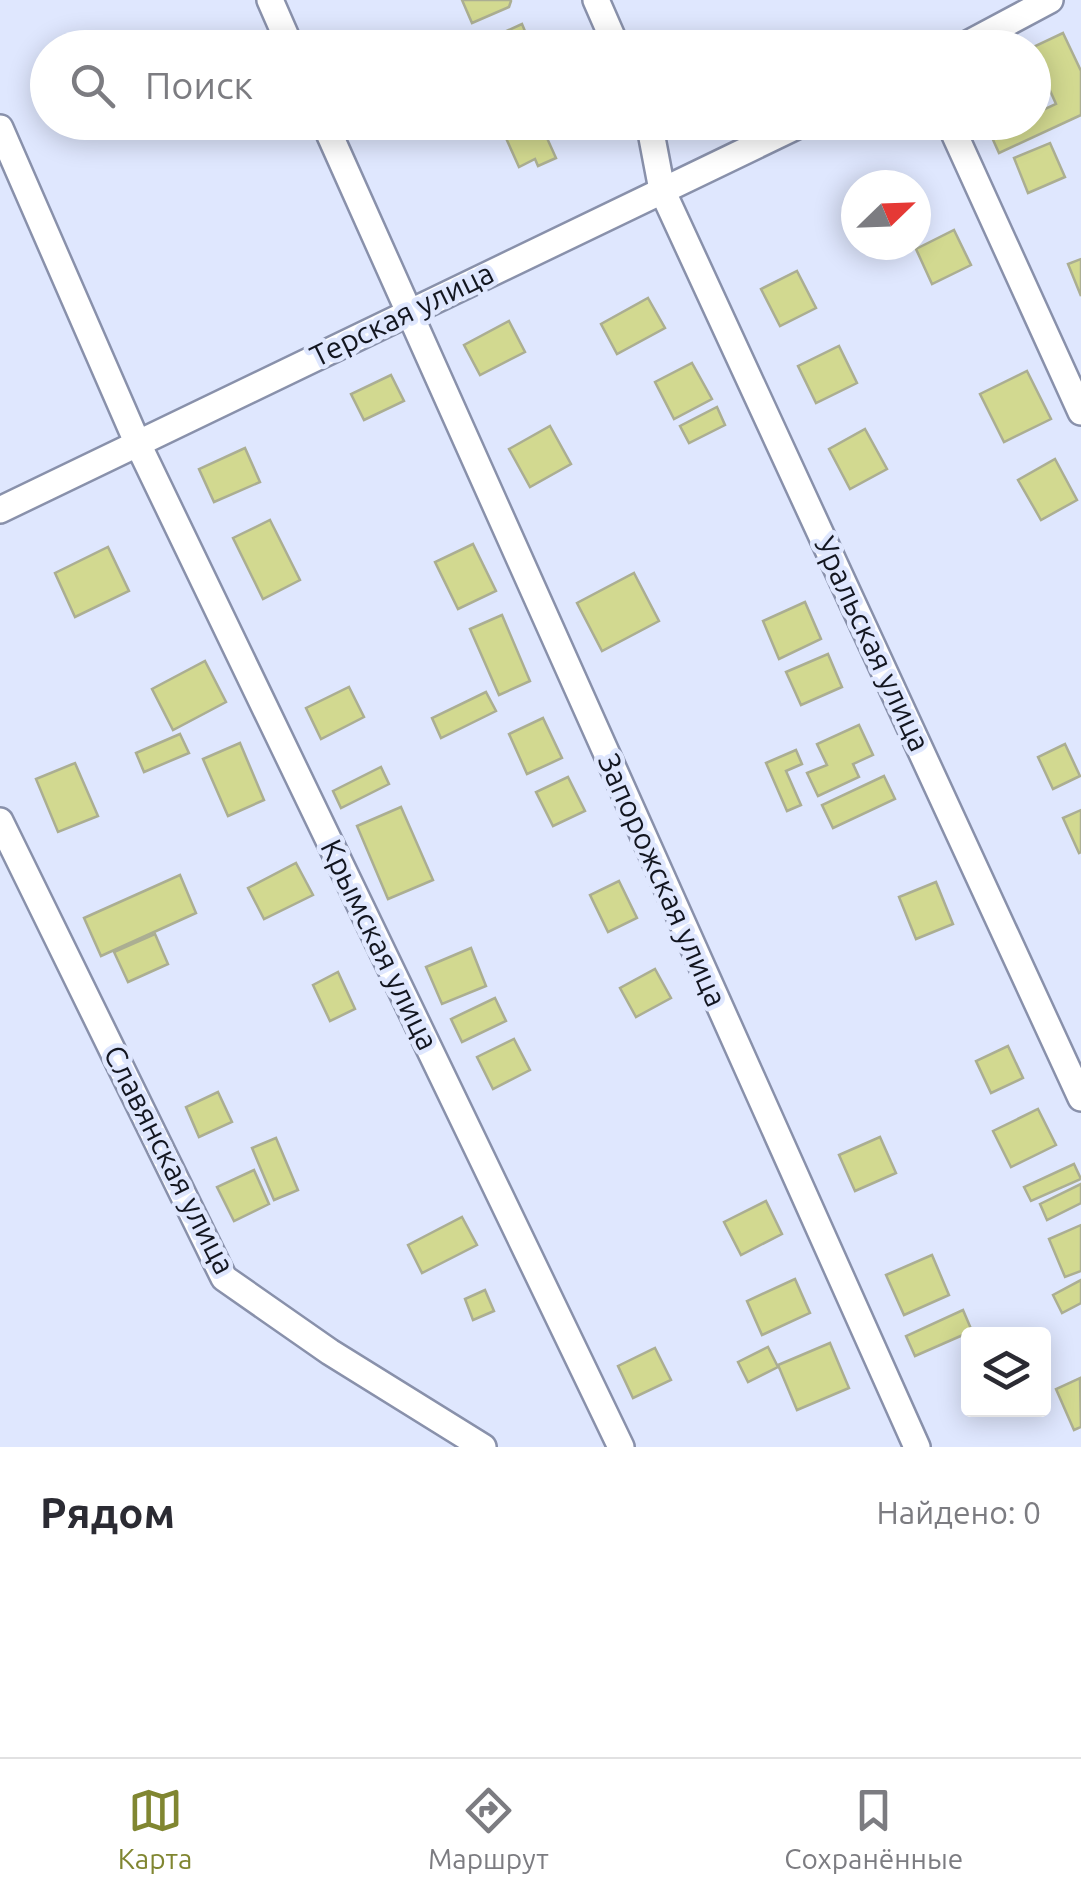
<!DOCTYPE html>
<html lang="ru">
<meta charset="utf-8">
<style>
:root{--surface:#fff;--page:#f7f7f7;--text:#2b2b33;--muted:#7c7c81;--line:#e1e1e2;--accent:#808631}
body{margin:0;font-family:Ubuntu,sans-serif;background:var(--page);color:var(--text)}
.controls{position:absolute;right:30px;bottom:30px;display:grid;overflow:hidden;border-radius:10px;box-shadow:0 5px 25px #0003}
.controls button{width:90px;height:90px;display:grid;place-items:center;padding:0;border:0;border-bottom:2px solid var(--line);background:var(--surface);color:var(--text);font:50px sans-serif}
.compass{position:absolute;left:841px;top:170px;width:90px;height:90px;border-radius:50%;background:var(--surface);box-shadow:0 5px 25px #0003;rotate:67deg}
.list{margin:0;padding:0;list-style:none}
h2{display:flex;justify-content:space-between;align-items:center;height:130px;margin:0;padding:0 40px;font-size:42px}
h2 small{font-size:32px;font-weight:400;color:var(--muted)}
.icon{flex:none;width:55px;height:55px;fill:none;stroke:currentColor;stroke-width:2;stroke-linecap:round;stroke-linejoin:round}
.map{position:relative;flex:none;width:1081px;height:1447px;overflow:hidden}
.search{position:absolute;background:var(--surface);box-shadow:0 5px 25px #0003;left:30px;right:30px;top:30px;height:110px;display:flex;align-items:center;gap:25px;box-sizing:border-box;padding:0 35px;border-radius:55px;color:var(--muted);font-size:38px}
.sheet{height:310px;background:var(--surface)}
nav{display:flex;justify-content:space-around;align-items:center;box-sizing:border-box;height:140px;border-top:2px solid var(--line);background:var(--surface);font-size:28px;color:var(--muted)}
nav a{display:grid;justify-items:center;gap:5px}
nav .on{color:var(--accent)}
.map>svg:first-child{display:block}
.building{fill:#d2d990;stroke:#abae92;stroke-width:2.5}
.lines{fill:none;stroke-linecap:round;stroke-linejoin:round}
.street-casing{stroke:#8991ab;stroke-width:30}
.street{stroke:#fff;stroke-width:25}
.labels{text-anchor:middle;stroke-width:9;stroke-linejoin:round;paint-order:stroke}
.street-label{font-size:30px;fill:#131620;stroke:#dfe7fe}
</style>
<div class="map">
<svg width="1081" height="1447" viewBox="0 0 1081 1447">
<rect width="100%" height="100%" fill="#dfe7fe"/>
<g class="building">
<path d="M462,0H510L511,1L509,7L472,23Z"/>
<path d="M522,24L532,48H479L478,44Z"/>
<path d="M1063,33L1081,71V115L999,153L985,122L1008,126L1034,122V114L1056,104L1031,48Z"/>
<path d="M542,127L556,158L538,166L535,159L519,167L505,136L522,129L525,135Z"/>
<path d="M1050,143L1065,177L1028,193L1014,158Z"/>
<path d="M954,230L971,265L932,284L916,249Z"/>
<path d="M1081,259V296L1068,264Z"/>
<path d="M797,271L816,308L780,326L761,289Z"/>
<path d="M648,298L665,328L617,354L601,324Z"/>
<path d="M509,321L525,352L480,375L464,345Z"/>
<path d="M839,346L857,383L816,403L798,366Z"/>
<path d="M692,363L712,399L674,419L655,382Z"/>
<path d="M1027,371L1051,419L1004,442L980,394Z"/>
<path d="M391,375L404,401L364,420L351,394Z"/>
<path d="M717,407L725,425L689,443L680,426Z"/>
<path d="M550,426L571,464L530,487L509,449Z"/>
<path d="M865,429L887,469L850,489L829,449Z"/>
<path d="M245,448L260,482L214,502L199,469Z"/>
<path d="M1055,459L1077,500L1041,520L1018,480Z"/>
<path d="M270,520L300,580L263,599L233,538Z"/>
<path d="M473,544L496,591L458,609L435,562Z"/>
<path d="M108,547L129,591L75,617L55,573Z"/>
<path d="M634,573L659,621L602,651L577,603Z"/>
<path d="M805,602L821,639L779,659L763,621Z"/>
<path d="M502,615L530,681L499,695L470,629Z"/>
<path d="M828,654L842,687L801,705L786,672Z"/>
<path d="M205,661L226,702L173,730L152,689Z"/>
<path d="M349,687L364,717L321,739L306,708Z"/>
<path d="M486,692L496,711L441,738L432,718Z"/>
<path d="M543,718L562,758L527,774L509,734Z"/>
<path d="M859,725L873,755L853,764L859,777L818,796L807,773L827,765L817,744Z"/>
<path d="M180,734L189,753L144,772L136,753Z"/>
<path d="M240,743L264,800L228,816L203,759Z"/>
<path d="M1065,744L1080,776L1053,789L1038,757Z"/>
<path d="M796,750L802,764L786,771L801,805L787,811L766,763Z"/>
<path d="M75,763L98,816L58,832L36,779Z"/>
<path d="M381,767L389,784L341,808L333,791Z"/>
<path d="M884,776L895,799L833,828L822,805Z"/>
<path d="M568,777L585,811L553,826L536,792Z"/>
<path d="M401,807L433,880L388,899L357,826Z"/>
<path d="M1081,810V852L1079,853L1063,818Z"/>
<path d="M296,863L313,895L264,919L248,888Z"/>
<path d="M180,875L196,913L101,956L84,918Z"/>
<path d="M619,881L637,918L608,932L590,895Z"/>
<path d="M936,882L953,924L916,939L899,897Z"/>
<path d="M155,934L168,964L128,982L114,952Z"/>
<path d="M471,948L486,986L442,1004L426,967Z"/>
<path d="M655,969L671,998L636,1017L620,988Z"/>
<path d="M338,972L355,1009L330,1021L313,985Z"/>
<path d="M495,998L506,1021L462,1042L451,1019Z"/>
<path d="M514,1039L530,1070L493,1089L477,1057Z"/>
<path d="M1008,1046L1023,1078L991,1093L976,1061Z"/>
<path d="M218,1092L232,1122L199,1137L186,1107Z"/>
<path d="M1038,1109L1056,1145L1011,1167L993,1131Z"/>
<path d="M880,1137L896,1173L855,1191L839,1155Z"/>
<path d="M276,1138L298,1190L274,1200L252,1148Z"/>
<path d="M1074,1164L1081,1179L1031,1201L1024,1187Z"/>
<path d="M254,1170L269,1204L234,1221L217,1187Z"/>
<path d="M1081,1184V1203L1047,1220L1040,1204Z"/>
<path d="M766,1201L782,1234L741,1255L724,1222Z"/>
<path d="M462,1217L477,1245L422,1273L408,1245Z"/>
<path d="M1081,1225V1271L1065,1277L1049,1239Z"/>
<path d="M932,1255L949,1295L904,1315L886,1275Z"/>
<path d="M795,1279L810,1313L762,1335L747,1301Z"/>
<path d="M1081,1280V1303L1062,1313L1053,1295Z"/>
<path d="M485,1290L494,1311L473,1320L465,1299Z"/>
<path d="M963,1310L972,1331L915,1356L906,1336Z"/>
<path d="M830,1343L849,1388L797,1410L778,1365Z"/>
<path d="M768,1347L778,1367L748,1382L738,1362Z"/>
<path d="M655,1348L671,1380L633,1398L618,1366Z"/>
<path d="M1080,1378L1081,1427L1074,1430L1056,1389Z"/>
</g>
<g class="lines">
<g class="street-casing">
<g id="street">
<path d="M270,0L291,48"/>
<path d="M596,0L617,48"/>
<path d="M960,48L1050,0"/>
<path d="M324,122L917,1447"/>
<path d="M649,122L662,190L1081,1098"/>
<path d="M949,122L1081,412"/>
<path d="M0,128L137,442L621,1447"/>
<path d="M0,510L805,122"/>
<path d="M0,821L224,1278L330,1352L483,1447"/>
</g>
</g>
<use href="#street" class="street"/>
</g>
<g class="labels">
<g class="street-label">
<text transform="translate(402 315) rotate(-26)" y="10">Терская улица</text>
<text transform="translate(872 644) rotate(65)" y="10">Уральская улица</text>
<text transform="translate(662 880) rotate(66)" y="10">Запорожская улица</text>
<text transform="translate(379 945) rotate(64)" y="10">Крымская улица</text>
<text transform="translate(169 1160) rotate(63)" y="10">Славянская улица</text>
</g>
</g>
</svg>
<div class="controls">
<button><svg class="icon" aria-label="layers" viewBox="0 0 24 24"><path d="M12 4l9 5-9 5-9-5zM3 14l9 5 9-5"/></svg></button>
</div>
<svg class="compass" viewBox="-18 -18 36 36"><path d="M0-13l5 13h-10z" fill="#e53935"/><path d="M0 13l5-13h-10z" fill="#7c7c81"/></svg>
<div class="search"><svg class="icon" aria-label="search" viewBox="0 0 24 24"><circle cx="10" cy="10" r="6"/><path d="M15 15l6 6"/></svg>Поиск</div>
</div>
<section class="sheet">
<h2>Рядом<small>Найдено: 0</small></h2>
<ul class="list">
</ul>
</section>
<nav>
<a class="on"><svg class="icon" aria-label="map" viewBox="0 0 24 24"><path d="M3 6l6-2 6 2 6-2v14l-6 2-6-2-6 2zM9 4v14M15 6v14"/></svg>Карта</a>
<a><svg class="icon" aria-label="directions" viewBox="0 0 24 24"><path d="M12 3l9 9-9 9-9-9zM9 14v-3h6M13 9l2 2-2 2"/></svg>Маршрут</a>
<a><svg class="icon" aria-label="saved" viewBox="0 0 24 24"><path d="M7 4h10v16l-5-4-5 4z"/></svg>Сохранённые</a>
</nav>
